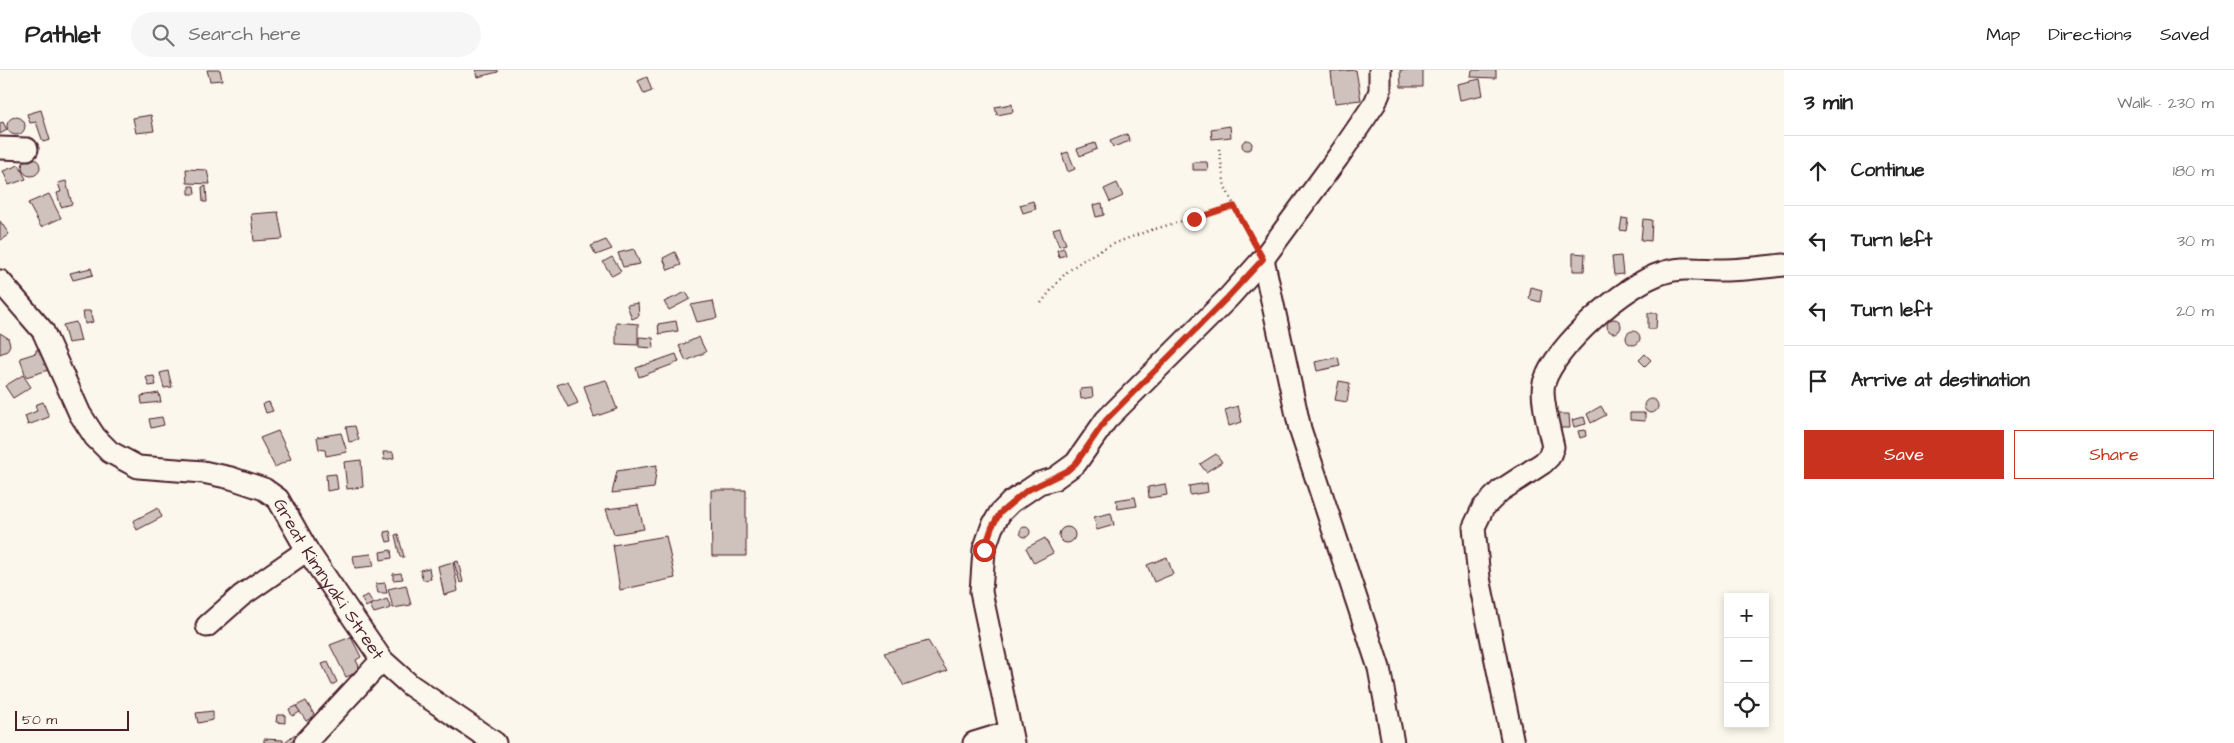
<!DOCTYPE html>
<meta charset="utf-8">
<style>
:root{--surface:#fff;--page:#f6f6f6;--text:#222;--muted:#767676;--line:#e0e0e0;--accent:#c8321e}
body{margin:0;font-family:"Architects Daughter",sans-serif;background:var(--page);color:var(--text)}
.controls{position:absolute;right:15px;bottom:15px;display:grid;overflow:hidden;border-radius:0px;box-shadow:0 2px 8px #0003}
.controls button{width:45px;height:45px;display:grid;place-items:center;padding:0;border:0;border-bottom:1px solid var(--line);background:var(--surface);color:var(--text);font:25px sans-serif}
.scale{position:absolute;left:15px;bottom:12px;width:114px;box-sizing:border-box;padding-left:5px;border:2px solid #4a1f2b;border-top:0;font-size:14px;line-height:18px;white-space:nowrap;color:#4a1f2b;-webkit-text-stroke:4px #fbf7ec;paint-order:stroke}
.stop{position:absolute;width:15px;height:15px;margin:-11px;border:4px solid #c8321e;border-radius:50%;background:#fff}
.stop.end{background:#c8321e;border-color:#fff;box-shadow:0 1px 5px #0008}
.list{margin:0;padding:0;list-style:none}
h2{display:flex;justify-content:space-between;align-items:center;height:65px;margin:0;padding:0 20px;font-size:21px}
h2 small{font-size:16px;font-weight:400;color:var(--muted)}
.list li{display:grid;grid-template-columns:32px 1fr auto;gap:15px;align-items:center;box-sizing:border-box;height:70px;padding:0 20px;border-top:1px solid var(--line)}
.list b{display:block;font-size:19px;white-space:nowrap}
.list em{font-size:16px;font-style:normal;color:var(--muted)}
.actions{display:flex;gap:10px;padding:15px 20px}
.actions a{flex:1;padding:11px 0;border:1px solid var(--accent);border-radius:0px;text-align:center;font-size:18px;color:var(--accent)}
.actions .main{background:var(--accent);color:#fff}
.icon{flex:none;width:28px;height:28px;fill:none;stroke:currentColor;stroke-width:2;stroke-linecap:round;stroke-linejoin:round}
.map{position:relative;flex:none;width:1784px;height:673px;overflow:hidden}
header{display:flex;align-items:center;gap:30px;box-sizing:border-box;height:70px;padding:0 25px;background:var(--surface);border-bottom:1px solid var(--line)}
header strong{font-size:24px}
nav{display:flex;gap:28px;margin-inline-start:auto;font-size:18px}
.search{width:350px;height:45px;background:var(--page);display:flex;align-items:center;gap:12px;box-sizing:border-box;padding:0 18px;border-radius:28px;color:var(--muted);font-size:19px}
main{display:flex}
aside{flex:1;background:var(--surface)}
.map>svg:first-child{display:block}
.building{fill:#cfc2bc;stroke:#4a1f2b}
.lines{fill:none;stroke-linecap:round;stroke-linejoin:round}
.minor-casing{stroke:#4a1f2b;stroke-width:25}
.path{stroke:#4a1f2b;stroke-width:2.5;stroke-dasharray:1 4;stroke-linecap:butt}
.minor{stroke:#fbf7ec;stroke-width:21}
.route{stroke:#c8321e;stroke-width:6}
.labels{text-anchor:middle;stroke-width:4.5;stroke-linejoin:round;paint-order:stroke}
.street-label{font-size:18px;fill:#4a1f2b;stroke:#fbf7ec}
</style>
<header>
<strong>Pathlet</strong>
<div class="search"><svg class="icon" aria-label="search" viewBox="0 0 24 24"><circle cx="10" cy="10" r="6"/><path d="M15 15l6 6"/></svg>Search here</div>
<nav><a>Map</a><a>Directions</a><a>Saved</a></nav>
</header>
<main>
<div class="map">
<svg width="1784" height="673" viewBox="0 0 1784 673">
<rect width="100%" height="100%" fill="#fbf7ec"/>
<filter id="ink" filterUnits="userSpaceOnUse"><feTurbulence type="fractalNoise" baseFrequency=".02" numOctaves="2"/><feDisplacementMap in="SourceGraphic" scale="10" xChannelSelector="R" yChannelSelector="G"/><feConvolveMatrix kernelMatrix="1 2 1 2 8 2 1 2 1" color-interpolation-filters="sRGB"/></filter>
<g filter="url(#ink)">
<g class="building">
<path d="M207,0H220L222,10L210,11Z"/>
<path d="M476,0H497L498,2L478,7Z"/>
<path d="M1356,0L1361,30L1335,33L1331,2Z"/>
<path d="M1400,0H1423V17H1401Z"/>
<path d="M1472,0H1496V8L1471,7Z"/>
<path d="M647,7L652,21L644,24L638,11Z"/>
<path d="M1480,9L1483,25L1460,30L1457,14Z"/>
<path d="M1012,34L1013,42L997,45L995,37Z"/>
<path d="M41,40L50,70L43,72L36,52L30,53L27,44Z"/>
<path d="M151,45L154,61L136,63L133,48Z"/>
<circle cx="16" cy="56" r="9"/>
<path d="M3,52L7,60L0,64V53Z"/>
<path d="M1230,56L1231,67L1212,69L1211,59Z"/>
<path d="M1127,64L1130,71L1113,77L1110,71Z"/>
<circle cx="1247" cy="75" r="5"/>
<path d="M1095,73L1097,79L1080,86L1077,79Z"/>
<path d="M1068,82L1075,99L1068,102L1062,84Z"/>
<circle cx="31" cy="97" r="9"/>
<path d="M1193,92H1207L1208,100H1193Z"/>
<path d="M19,95L26,109L9,115L3,101Z"/>
<path d="M186,99L207,100L210,114L187,113Z"/>
<path d="M66,111L72,134L61,137L57,123L61,122L58,113Z"/>
<path d="M1117,113L1123,126L1110,132L1104,119Z"/>
<path d="M189,116H194L195,124H189Z"/>
<path d="M206,116L207,132H203L202,117Z"/>
<path d="M49,124L61,148L41,157L28,133Z"/>
<path d="M1033,131L1036,139L1023,143L1020,135Z"/>
<path d="M1102,133L1104,145L1096,147L1093,135Z"/>
<path d="M278,142L283,169L254,171L251,144Z"/>
<path d="M1622,148L1628,149L1626,161L1620,160Z"/>
<path d="M1643,149L1652,150L1651,171L1641,170Z"/>
<path d="M0,151L9,164L1,170L0,168Z"/>
<path d="M1060,157L1066,174L1059,176L1053,159Z"/>
<path d="M606,170L612,179L596,185L591,176Z"/>
<path d="M1064,178L1066,185L1059,187L1057,180Z"/>
<path d="M634,179L640,194L623,197L618,183Z"/>
<path d="M675,182L681,195L668,200L663,188Z"/>
<path d="M1573,183L1585,184L1584,201H1573Z"/>
<path d="M1621,186L1623,204L1614,205L1612,187Z"/>
<path d="M612,187L621,201L612,206L603,192Z"/>
<path d="M91,198L93,205L73,210L70,203Z"/>
<path d="M1531,217L1542,220L1540,232L1529,229Z"/>
<path d="M686,222L690,229L669,240L664,232Z"/>
<path d="M713,231L717,248L697,252L691,235Z"/>
<path d="M638,233L639,246L632,249L627,235Z"/>
<path d="M83,241H90L93,252L85,254Z"/>
<path d="M1648,243H1657L1656,259H1648Z"/>
<circle cx="1614" cy="256" r="7"/>
<path d="M676,251L678,261L659,264L658,254Z"/>
<path d="M76,252L81,271L68,273L63,255Z"/>
<path d="M616,252L638,254V275L616,274Z"/>
<circle cx="1633" cy="268" r="7"/>
<path d="M0,263L8,268L10,275L7,281L0,284Z"/>
<path d="M639,267L653,268L654,278L639,277Z"/>
<path d="M699,267L706,282L686,291L679,276Z"/>
<path d="M48,277L55,298L26,307L20,288L36,283V280Z"/>
<path d="M676,284L679,292L639,307L636,298Z"/>
<path d="M1645,284L1651,290L1645,296L1639,290Z"/>
<path d="M1338,287L1340,296L1317,301L1315,292Z"/>
<path d="M168,301L172,317L164,318L160,303Z"/>
<path d="M23,305L31,317L13,328L5,316Z"/>
<path d="M154,306L156,315L149,316L146,307Z"/>
<path d="M606,310L617,339L594,347L584,316Z"/>
<path d="M568,311L578,333L568,337L557,315Z"/>
<path d="M1339,311L1350,313L1347,332L1335,330Z"/>
<path d="M1092,318L1093,327L1081,329L1080,319Z"/>
<path d="M159,323L161,332L142,334L141,326Z"/>
<circle cx="1651" cy="336" r="7"/>
<path d="M43,332L49,347L28,355L25,346L37,341L35,335Z"/>
<path d="M269,332L273,341L266,343L263,334Z"/>
<path d="M1238,336L1242,352L1229,356L1225,340Z"/>
<path d="M1601,336L1606,345L1591,353L1587,344Z"/>
<path d="M1630,343H1645V351L1630,350Z"/>
<path d="M1552,344H1569L1570,358H1552Z"/>
<path d="M162,347L164,355L151,358L149,349Z"/>
<path d="M1584,347L1586,354L1574,357L1572,350Z"/>
<path d="M355,356L359,370L349,372L346,357Z"/>
<path d="M1585,360L1586,366L1580,368L1578,361Z"/>
<path d="M278,361L291,389L275,397L260,368Z"/>
<path d="M341,363L347,382L326,386L325,380L319,379L317,367Z"/>
<path d="M383,382H393L394,388L384,390Z"/>
<path d="M1216,384L1222,392L1206,402L1200,394Z"/>
<path d="M361,390L363,417L347,419L344,392Z"/>
<path d="M657,395L654,418L612,423L617,401Z"/>
<path d="M336,404L338,419L327,421L326,405Z"/>
<path d="M1207,413L1208,422L1190,425L1189,416Z"/>
<path d="M1165,414L1167,425L1149,428L1148,417Z"/>
<path d="M711,420H746V486H712Z"/>
<path d="M1135,427L1137,436L1118,439L1116,430Z"/>
<path d="M638,435L644,459L614,464L606,439Z"/>
<path d="M158,438L162,447L137,460L133,451Z"/>
<path d="M1111,443L1114,455L1097,460L1094,447Z"/>
<circle cx="1067" cy="465" r="8"/>
<circle cx="1025" cy="462" r="5"/>
<path d="M390,461L392,471L387,472L384,462Z"/>
<path d="M398,464L404,487H400L395,465Z"/>
<path d="M666,466L675,508L620,520L613,475Z"/>
<path d="M1045,468L1053,483L1034,493L1026,478Z"/>
<path d="M391,480L392,488L381,490L380,482Z"/>
<path d="M371,484L374,496L355,498L353,486Z"/>
<path d="M1167,487L1173,504L1154,512L1147,495Z"/>
<path d="M458,491L463,512L460,513L454,492Z"/>
<path d="M453,492L458,521L444,525L438,496Z"/>
<path d="M429,498L431,509L423,510L420,500Z"/>
<path d="M401,503L403,509L393,510V504Z"/>
<path d="M385,513L387,523H378L376,514Z"/>
<path d="M406,515L411,535L393,538L388,519Z"/>
<path d="M368,525L373,533L366,537L361,528Z"/>
<path d="M387,529L391,538L374,543L370,535Z"/>
<path d="M351,567L361,587L356,590L361,601L346,607L330,575Z"/>
<path d="M928,571L947,601L904,616L884,583Z"/>
<path d="M328,592L337,612L332,615L322,594Z"/>
<path d="M306,631L315,646L306,651L296,636Z"/>
<path d="M296,636L300,642L292,646L289,639Z"/>
<path d="M213,641V650L198,653L196,643Z"/>
<path d="M277,645H285V653L276,652Z"/>
<path d="M295,664L301,671L287,673L286,671Z"/>
<path d="M264,669L283,670V673H264Z"/>
</g>
<g class="lines">
<g class="minor-casing">
<g id="minor">
<path d="M0,78L27,79"/>
<path d="M1263,189L1300,359L1379,598L1393,673"/>
<path id="s1" d="M0,211L43,261L80,344L95,367L110,382L138,397L203,402L231,408L264,419L278,429L307,480L382,590L410,615L495,673"/>
<path d="M207,556L241,526L307,480"/>
<path d="M305,673L382,590"/>
<path d="M974,673L1010,662"/>
<path d="M1013,673L981,522L984,480L992,457L1000,443L1011,432L1039,413L1054,409L1076,393L1106,350L1229,227L1263,189L1338,87L1375,33L1380,21V0"/>
<path d="M1513,673L1479,508L1474,457L1483,438L1500,421L1543,393L1549,387L1553,377C1550,362 1540,327 1544,313C1555,276 1626,214 1662,203C1682,196 1702,200 1723,200C1743,200 1764,197 1784,195"/>
</g>
</g>
<g class="path">
<path d="M1219,79L1225,117L1253,173"/>
<path d="M1041,233C1051,221 1059,208 1071,199C1115,164 1182,153 1234,136"/>
</g>
<use href="#minor" class="minor"/>
</g>
</g>
<g class="lines" filter="url(#ink)">
<path class="route" d="M984,480L992,457L1000,443L1026,421L1067,401L1076,393L1106,350L1228,227L1263,189L1234,136L1194,149"/>
</g>
<g class="labels">
<g class="street-label">
<text dy="6" stroke="none"><textPath href="#s1" startOffset="478">Great Kimnyaki Street</textPath></text>
</g>
</g>
</svg>
<div class="controls">
<button>+</button>
<button>−</button>
<button><svg class="icon" aria-label="locate" viewBox="0 0 24 24"><circle cx="12" cy="12" r="6"/><path d="M12 2v4M12 18v4M2 12h4M18 12h4"/></svg></button>
</div>
<div class="scale">50 m</div>
<div class="stop" style="left:984px;top:480px"></div>
<div class="stop end" style="left:1194px;top:149px"></div>
</div>
<aside>
<h2>3 min<small>Walk · 230 m</small></h2>
<ul class="list">
<li><svg class="icon" aria-label="ahead" viewBox="0 0 24 24"><path d="M12 20V5M6 11l6-6 6 6"/></svg><div><b>Continue</b></div><em>180 m</em></li>
<li><svg class="icon" aria-label="left" viewBox="0 0 24 24"><path d="M17 20v-9H6M10 6l-5 5 5 5"/></svg><div><b>Turn left</b></div><em>30 m</em></li>
<li><svg class="icon" aria-label="left" viewBox="0 0 24 24"><path d="M17 20v-9H6M10 6l-5 5 5 5"/></svg><div><b>Turn left</b></div><em>20 m</em></li>
<li><svg class="icon" aria-label="arrive" viewBox="0 0 24 24"><path d="M6 21V4h12l-3 4 3 4H6"/></svg><div><b>Arrive at destination</b></div></li>
</ul>
<div class="actions"><a class="main">Save</a><a>Share</a></div>
</aside>
</main>
